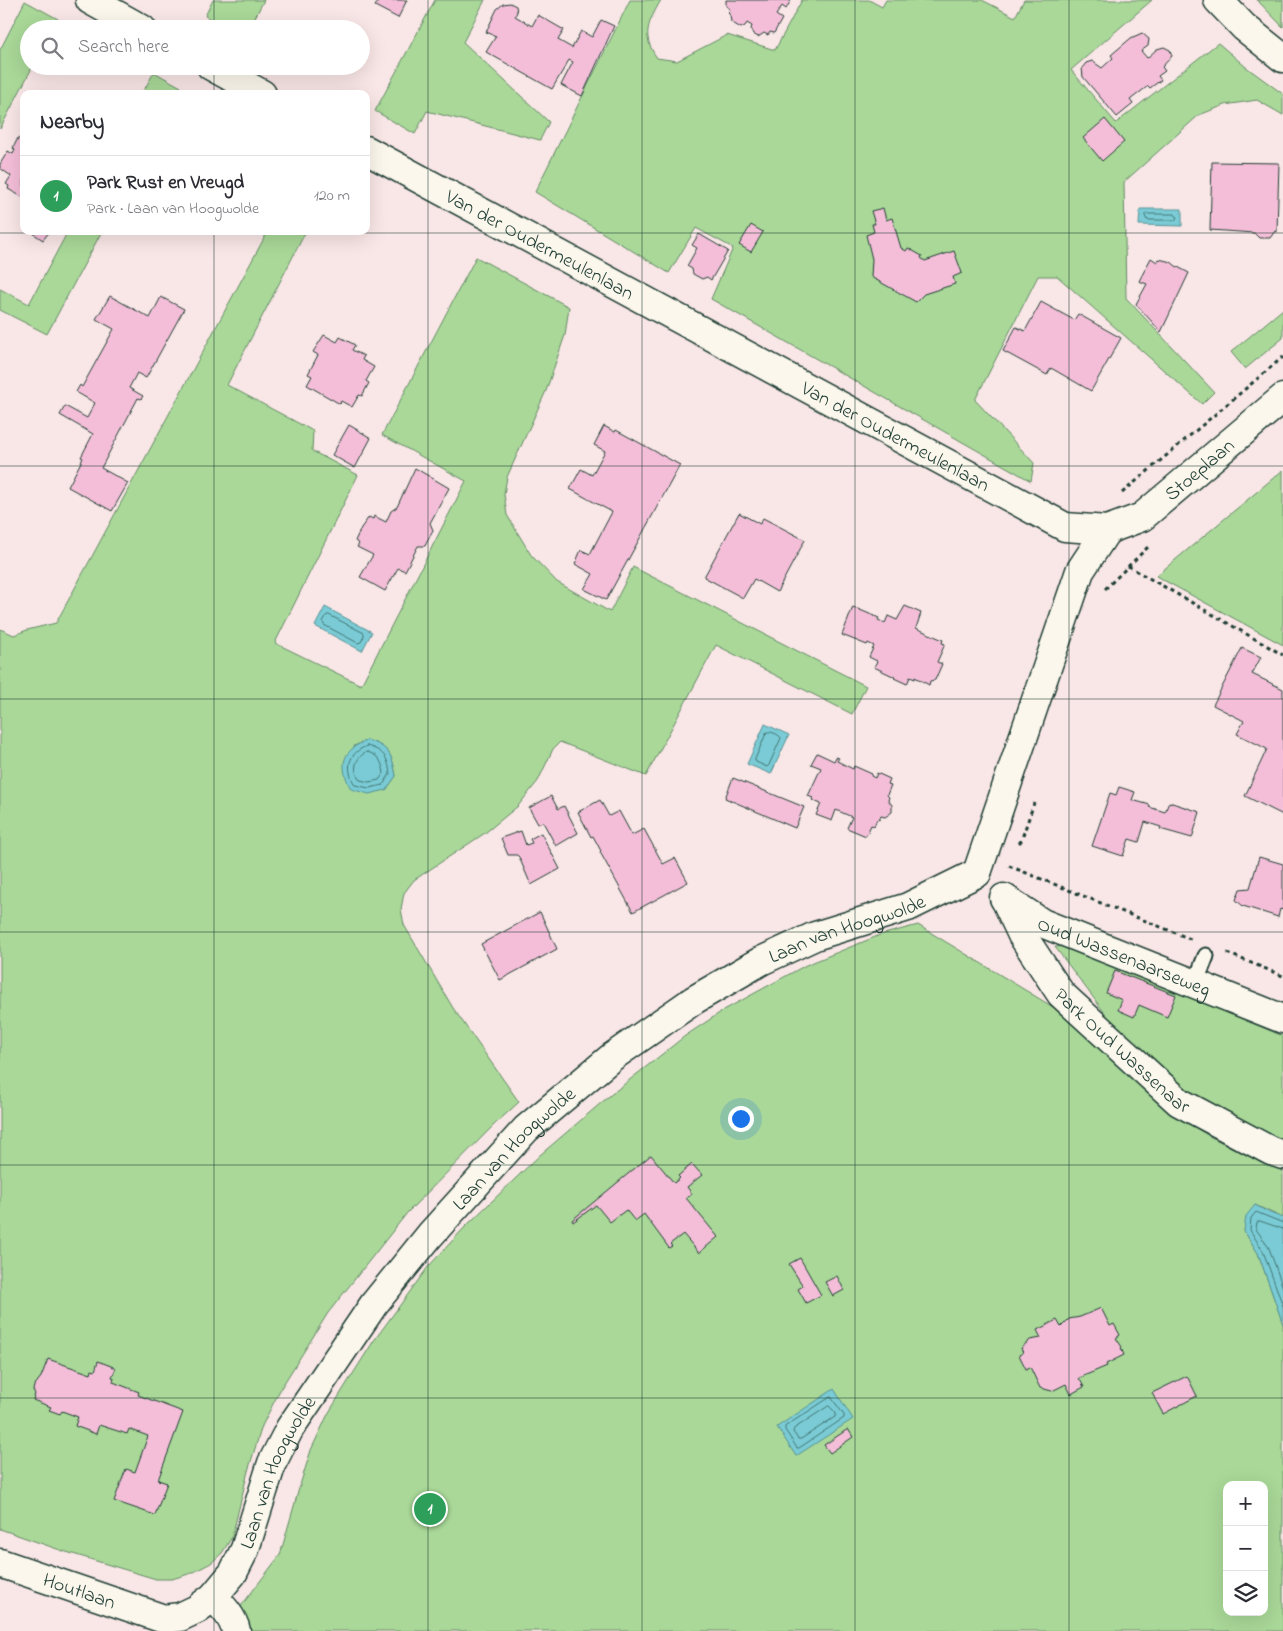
<!DOCTYPE html>
<meta charset="utf-8">
<style>
:root{--surface:#fff;--page:#f2f2f3;--text:#2b2b33;--muted:#7c7c81;--line:#e1e1e2;--accent:#7c3aed}
body{margin:0;font-family:"Indie Flower",sans-serif;background:var(--page);color:var(--text)}
.controls{position:absolute;right:15px;bottom:15px;display:grid;overflow:hidden;border-radius:10px;box-shadow:0 5px 20px #0002}
.controls button{width:45px;height:45px;display:grid;place-items:center;padding:0;border:0;border-bottom:1px solid var(--line);background:var(--surface);color:var(--text);font:25px sans-serif}
.you{position:absolute;left:740px;top:1118px;width:18px;height:18px;margin:-12px;border:4px solid #fff;border-radius:50%;background:#1a73e8;box-shadow:0 0 0 8px #1a73e833}
.badge{display:grid;place-items:center;width:32px;height:32px;border-radius:50%;background:var(--accent);color:#fff;font-size:16px;font-weight:700}
.pin{position:absolute;translate:-50% -50%;border:2px solid #fff;box-shadow:0 1px 5px #0006}
.list{margin:0;padding:0;list-style:none}
h2{display:flex;justify-content:space-between;align-items:center;height:65px;margin:0;padding:0 20px;font-size:21px}
h2 small{font-size:16px;font-weight:400;color:var(--muted)}
.list li{display:grid;grid-template-columns:32px 1fr auto;gap:15px;align-items:center;box-sizing:border-box;height:80px;padding:0 20px;border-top:1px solid var(--line)}
.list b{display:block;font-size:19px;white-space:nowrap}
.list p{margin:0;font-size:16px;white-space:nowrap;color:var(--muted)}
.list em{font-size:16px;font-style:normal;color:var(--muted)}
.icon{flex:none;width:28px;height:28px;fill:none;stroke:currentColor;stroke-width:2;stroke-linecap:round;stroke-linejoin:round}
.map{position:relative;flex:none;width:1283px;height:1631px;overflow:hidden}
.search{position:absolute;background:var(--surface);box-shadow:0 5px 20px #0002;left:20px;top:20px;width:350px;height:55px;display:flex;align-items:center;gap:12px;box-sizing:border-box;padding:0 18px;border-radius:28px;color:var(--muted);font-size:19px}
.panel{position:absolute;background:var(--surface);box-shadow:0 5px 20px #0002;left:20px;top:90px;width:350px;height:145px;border-radius:10px}
.map>svg:first-child{display:block}
.green{fill:#a9d898;stroke:#648a66;fill-rule:evenodd}
.water{fill:#7acbd5;stroke:#569295}
.lines{fill:none;stroke-linecap:round;stroke-linejoin:round}
.shore{stroke:#437674;stroke-width:1}
.building{fill:#f4bed8;stroke:#1f3d34}
.service-casing{stroke:#1f3d34;stroke-width:19}
.minor-casing{stroke:#1f3d34;stroke-width:31}
.tertiary-casing{stroke:#1f3d34;stroke-width:31}
.path{stroke:#1f3d34;stroke-width:3;stroke-dasharray:4 4;stroke-linecap:butt}
.service{stroke:#fbf7ec;stroke-width:15}
.minor{stroke:#fbf7ec;stroke-width:28}
.tertiary{stroke:#fbf7ec;stroke-width:28}
.grid{fill:none;stroke:#1f3d34;stroke-width:1;stroke-opacity:0.55}
.labels{text-anchor:middle;stroke-width:5;stroke-linejoin:round;paint-order:stroke}
.street-label{font-size:20px;fill:#1f3d34;stroke:#fbf7ec}
</style>
<div class="map">
<svg width="1283" height="1631" viewBox="0 0 1283 1631">
<rect width="100%" height="100%" fill="#f9e6e6"/>
<filter id="ink" filterUnits="userSpaceOnUse"><feTurbulence type="fractalNoise" baseFrequency=".02" numOctaves="2"/><feDisplacementMap in="SourceGraphic" scale="10" xChannelSelector="R" yChannelSelector="G"/><feConvolveMatrix kernelMatrix="1 2 1 2 8 2 1 2 1" color-interpolation-filters="sRGB"/></filter>
<g filter="url(#ink)">
<g class="green">
<path d="M213,0H264L249,29H229L205,16Z"/>
<path d="M435,0H485L463,42L549,122L540,140L427,111L415,134L375,111Z"/>
<path d="M630,0H661C648,23 641,35 657,58L677,61L727,35L775,50L802,0H869L882,7L886,0H982L1015,17L1024,0H1152L1071,70L1116,123L1218,43L1246,67L1283,94V115L1257,100L1225,105L1199,115L1124,182L1126,298L1214,392L1202,404L1057,276H1038L975,400L1034,463L1031,481L711,299L733,248L696,228L669,273L535,192Z"/>
<path d="M1257,0H1283V27Z"/>
<path d="M25,1L58,19L53,29H29V66H33L0,129V50Z"/>
<path d="M154,72L181,87L177,94H142Z"/>
<path d="M68,231H102L47,334L0,310V289L29,304Z"/>
<path d="M268,231H306L227,385L313,431L312,451L358,475L275,643L361,685L466,481L382,435L476,257L569,307L565,335L546,391L507,477L504,494L507,515L531,555L557,582L610,612L633,567L866,686L852,714L716,645L646,776L560,742L553,749L538,781L518,806L485,833L414,880L404,893L401,909L404,925L453,1008L519,1102L494,1125L407,1213L328,1313L281,1388L262,1426L248,1471L232,1537L222,1553L211,1563L192,1573L172,1579H156L63,1551L0,1529V629L14,635L27,630L56,623ZM367,740C389,747 392,754 396,776L386,790L354,746Z"/>
<path d="M1283,309V338L1245,369L1231,352Z"/>
<path d="M1283,470V645L1156,576Z"/>
<path d="M918,925L1053,1007L1168,1110L1209,1136L1261,1162L1283,1170V1218L1255,1205L1244,1231L1258,1253L1283,1324V1631H225L226,1626L280,1555L300,1485L311,1450L328,1414L344,1388L373,1342L428,1267L465,1227L540,1155L608,1097L685,1036L724,1010L806,965L880,935ZM1227,1485H1264V1612H1227Z"/>
<path d="M1067,946L1283,1036V1142L1222,1114L1167,1076L1123,1037L1055,947Z"/>
</g>
<g class="water">
<path d="M1140,209H1182V226L1139,225Z"/>
<path d="M325,607L372,632L362,651L315,626Z"/>
<path d="M765,724L789,735L771,774L747,764Z"/>
<path d="M367,740C389,747 392,754 396,776L386,790L369,794L351,789C339,766 341,751 367,740Z"/>
<path d="M1255,1205L1270,1213L1283,1218V1324L1258,1253L1244,1231L1246,1216Z"/>
<path d="M834,1389L853,1419L796,1456L777,1427Z"/>
</g>
<g class="lines">
<g class="shore">
<path d="M1147,214H1175L1177,218L1175,220H1147L1145,216Z"/>
<path d="M329,615L364,633V636L361,642L358,643L324,625L323,622L326,616Z"/>
<path d="M767,732C771,731 780,735 781,738L769,765L767,767L756,762L755,760Z"/>
<path d="M367,746C384,751 388,757 390,774L383,785L369,788L355,785C345,768 348,753 367,746Z"/>
<path d="M367,752C379,755 382,762 384,773L379,780L369,782L360,780C352,770 355,757 367,752Z"/>
<path d="M1283,1223L1256,1212L1251,1218L1250,1230L1263,1251L1283,1306"/>
<path d="M1283,1229L1260,1221L1257,1222L1256,1229L1269,1248L1283,1288"/>
<path d="M831,1397L844,1415V1418L799,1448H797L785,1430V1427Z"/>
<path d="M829,1406L836,1413L835,1417L801,1439H798L793,1432L794,1429Z"/>
</g>
</g>
<g class="building">
<path d="M375,0H407L398,18L375,6L378,2Z"/>
<path d="M726,0H791L786,9L782,6L776,15L782,19L774,33L770,32L768,35L764,33L758,37L753,34L751,29L752,26L747,23L745,26L741,28L731,22L730,15L728,13L730,9L726,6Z"/>
<path d="M510,3L516,6L517,12L515,16L532,26L538,15L564,30L558,40L572,48L581,31L592,37L601,20L614,26L582,96L561,85L573,62L569,60L552,89L486,52L496,36L486,32L497,9L503,4Z"/>
<path d="M1142,33L1149,39L1148,46L1141,51L1147,58L1157,49L1164,47L1170,50L1172,56L1162,67L1165,71L1158,76L1161,80L1150,88L1148,86L1130,100L1133,104L1117,117L1083,77L1082,68L1086,63L1092,61L1102,68L1113,58L1111,55L1131,38Z"/>
<path d="M1105,119L1124,142L1102,161L1083,138Z"/>
<path d="M24,136V198L8,189L9,186L6,184L11,176L0,168V164L8,151L13,154L15,150L13,148L18,138L21,140Z"/>
<path d="M1212,162L1279,163L1277,232L1275,231L1270,238H1259L1254,233L1210,230Z"/>
<path d="M883,208L886,220L892,218L901,248L906,251L908,248L922,256L921,258L925,261L954,251L962,273L953,277L955,284L924,294L916,302L871,277L872,259L866,235L874,232L872,224H875L871,211Z"/>
<path d="M751,225L763,232L751,252L739,245Z"/>
<path d="M36,231H50L43,240L34,234Z"/>
<path d="M699,234L728,251L711,280L707,277L702,279L693,274L692,269L687,266L697,248L692,245Z"/>
<path d="M1151,258L1157,262L1159,259L1171,262L1176,266L1189,273L1161,332L1136,304L1147,284L1139,281Z"/>
<path d="M110,296L150,318L161,297L184,309L146,378L137,373L129,388L143,396L141,399L138,398L101,468L128,483L112,511L68,487L83,458L81,457L93,434L60,415L65,406L87,418L95,403L76,392L80,385L82,387L114,329L96,319Z"/>
<path d="M1041,302L1074,320L1078,314L1121,338L1091,391L1051,368L1047,375L1003,351L1016,327L1025,331Z"/>
<path d="M324,335L337,342L340,337L355,345L352,350L364,356L362,360L374,367L366,381L369,383L362,396L359,395L352,407L341,401L340,404L307,385L312,376L308,374L318,355L313,352Z"/>
<path d="M349,425L371,438L355,468L332,455Z"/>
<path d="M604,426L615,432L616,430L680,465L606,600L584,589L593,574L575,564L581,550L590,554L612,512L570,489L581,469L592,475L605,451L594,445Z"/>
<path d="M415,468L449,488L430,523L433,530L425,546H418L405,571L398,568L385,591L360,577L373,555L357,547L359,544L355,541L361,528L369,517L373,519L374,516L386,522L391,511L397,507Z"/>
<path d="M739,513L760,524L763,518L805,540L777,592L754,579L743,598L704,577Z"/>
<path d="M905,606L921,613L916,628L943,640L942,643L945,644L937,662L942,664L935,680L930,681L929,685L915,677V679L910,677L907,684L894,678L895,677L874,667L877,661L869,657L874,646L868,643L867,645L842,635L853,607L879,618L878,620L885,623L888,616L897,620Z"/>
<path d="M1242,648L1261,657L1252,674L1283,689V815L1245,796L1267,749L1237,734L1244,721L1213,705Z"/>
<path d="M817,753L834,761L836,757L839,758L837,761L853,769L854,766L872,774L871,776L875,778L877,773L890,779L888,784L891,785L887,795L889,797L888,800L892,805V812L888,815L885,817L881,816L879,820L877,819L874,826L871,825L866,836L847,828L852,817L836,810L832,821L816,815L821,804L812,800L813,798L808,796L821,768L811,764Z"/>
<path d="M733,778L804,807L795,828L725,798Z"/>
<path d="M1119,787L1135,792L1132,800L1150,805L1149,807L1165,812L1169,802L1200,812L1192,838L1160,829L1161,827L1145,822L1139,842L1129,839L1123,856L1092,846L1110,793L1116,795Z"/>
<path d="M551,796L558,809L564,806L578,833L556,846L543,822L538,824L529,808Z"/>
<path d="M600,800L609,816L619,811L632,835L644,829L663,864L675,858L688,882L633,912L600,852L601,851L593,836L591,837L578,812Z"/>
<path d="M521,831L526,845L532,843L530,839L541,833L560,869L531,885L519,857L517,855H508L501,838Z"/>
<path d="M1259,857L1283,864V910L1280,909L1278,917L1243,906L1236,900L1240,889L1250,888Z"/>
<path d="M540,912L557,949L500,980L481,944Z"/>
<path d="M1115,971L1176,995L1167,1017L1139,1005L1134,1017L1118,1010L1122,1000L1106,993Z"/>
<path d="M651,1155L674,1183L680,1178L678,1176L692,1164L702,1175L687,1187L692,1194L686,1198L718,1237L699,1253L683,1234L670,1244L672,1246L669,1248L644,1214L635,1221L626,1210L610,1222L596,1205L573,1222L572,1220Z"/>
<path d="M800,1258L821,1295L806,1303L798,1289L803,1286L789,1264Z"/>
<path d="M837,1276L844,1290L833,1296L825,1282Z"/>
<path d="M1101,1308L1110,1326L1114,1324L1120,1335L1116,1338L1122,1347L1121,1348L1124,1355L1106,1364L1107,1366L1079,1378L1084,1387L1071,1394L1066,1384L1052,1391L1040,1388L1030,1367L1026,1369L1019,1355L1023,1353L1021,1348L1030,1340L1041,1338L1037,1330L1057,1320L1061,1327L1069,1319L1080,1317Z"/>
<path d="M48,1359L91,1374L92,1370L95,1371L98,1361L116,1368L112,1377L114,1378L113,1382L139,1392L138,1395L183,1412L158,1480L167,1483L155,1515L114,1501L126,1469L135,1472L148,1436L129,1429L127,1434L99,1425L96,1434L75,1426L78,1417L62,1411L60,1414L49,1410L51,1407L33,1400L35,1394L33,1390L34,1386L41,1377Z"/>
<path d="M1187,1376L1197,1396L1163,1414L1152,1393Z"/>
<path d="M848,1429L853,1437L830,1453L824,1445Z"/>
</g>
<g class="lines">
<g class="service-casing">
<path id="service" d="M1195,984L1206,956"/>
</g>
<g class="minor-casing">
<g id="minor">
<path d="M1218,0L1244,27L1283,58"/>
<path d="M977,873L1080,571L1107,530"/>
<path id="s1" d="M1004,898L1042,923L1283,1019"/>
<path id="s2" d="M1005,899L1022,935L1061,994L1179,1102L1271,1151L1283,1155"/>
<path id="s3" d="M0,1563L164,1619L180,1617L197,1609L213,1597L233,1573L245,1549L272,1463L290,1428L374,1304L430,1235L526,1129L612,1057L694,1000L761,961L815,936L908,907L977,873"/>
<path d="M213,1597C223,1607 233,1617 236,1631"/>
</g>
</g>
<g class="tertiary-casing">
<g id="tertiary">
<path d="M90,0L142,29"/>
<path d="M211,66L262,94"/>
<path id="s4" d="M366,150L1065,527L1107,530L1142,517L1283,398"/>
</g>
</g>
<g class="path">
<path d="M1122,493L1283,357"/>
<path d="M1128,566L1283,655"/>
<path d="M1105,589L1149,546"/>
<path d="M1019,843L1021,841L1034,803"/>
<path d="M1009,866L1193,940"/>
<path d="M1227,953L1283,976"/>
</g>
<use href="#service" class="service"/>
<use href="#minor" class="minor"/>
<use href="#tertiary" class="tertiary"/>
</g>
</g>
<path class="grid" d="M214,0V29M428,0V1631M642,0V1631M855,0V1631M1069,0V1631M214,66V94M214,231V1631M0,233H1283M0,466H1283M0,699H1283M0,932H1283M0,1165H1283M0,1398H1283"/>
<g class="labels">
<g class="street-label">
<text dy="7" stroke="none"><textPath href="#s4" startOffset="198">Van der Oudermeulenlaan</textPath></text>
<text dy="7" stroke="none"><textPath href="#s4" startOffset="602">Van der Oudermeulenlaan</textPath></text>
<text dy="7" stroke="none"><textPath href="#s4" startOffset="948">Stoeplaan</textPath></text>
<text dy="7" stroke="none"><textPath href="#s3" startOffset="1179">Laan van Hoogwolde</textPath></text>
<text dy="7" stroke="none"><textPath href="#s1" startOffset="134">Oud Wassenaarseweg</textPath></text>
<text dy="7" stroke="none"><textPath href="#s2" startOffset="194">Park Oud Wassenaar</textPath></text>
<text dy="7" stroke="none"><textPath href="#s3" startOffset="775">Laan van Hoogwolde</textPath></text>
<text dy="7" stroke="none"><textPath href="#s3" startOffset="370">Laan van Hoogwolde</textPath></text>
<text dy="7" stroke="none"><textPath href="#s3" startOffset="84">Houtlaan</textPath></text>
</g>
</g>
</svg>
<div class="controls">
<button>+</button>
<button>−</button>
<button><svg class="icon" aria-label="layers" viewBox="0 0 24 24"><path d="M12 4l9 5-9 5-9-5zM3 14l9 5 9-5"/></svg></button>
</div>
<div class="you"></div>
<div class="pin badge" style="left:430px;top:1509px;background:#2e9e5b">1</div>
<div class="search"><svg class="icon" aria-label="search" viewBox="0 0 24 24"><circle cx="10" cy="10" r="6"/><path d="M15 15l6 6"/></svg>Search here</div>
<section class="panel">
<h2>Nearby<small></small></h2>
<ul class="list">
<li><span class="badge" style="background:#2e9e5b">1</span><div><b>Park Rust en Vreugd</b><p>Park · Laan van Hoogwolde</p></div><em>120 m</em></li>
</ul>
</section>
</div>
